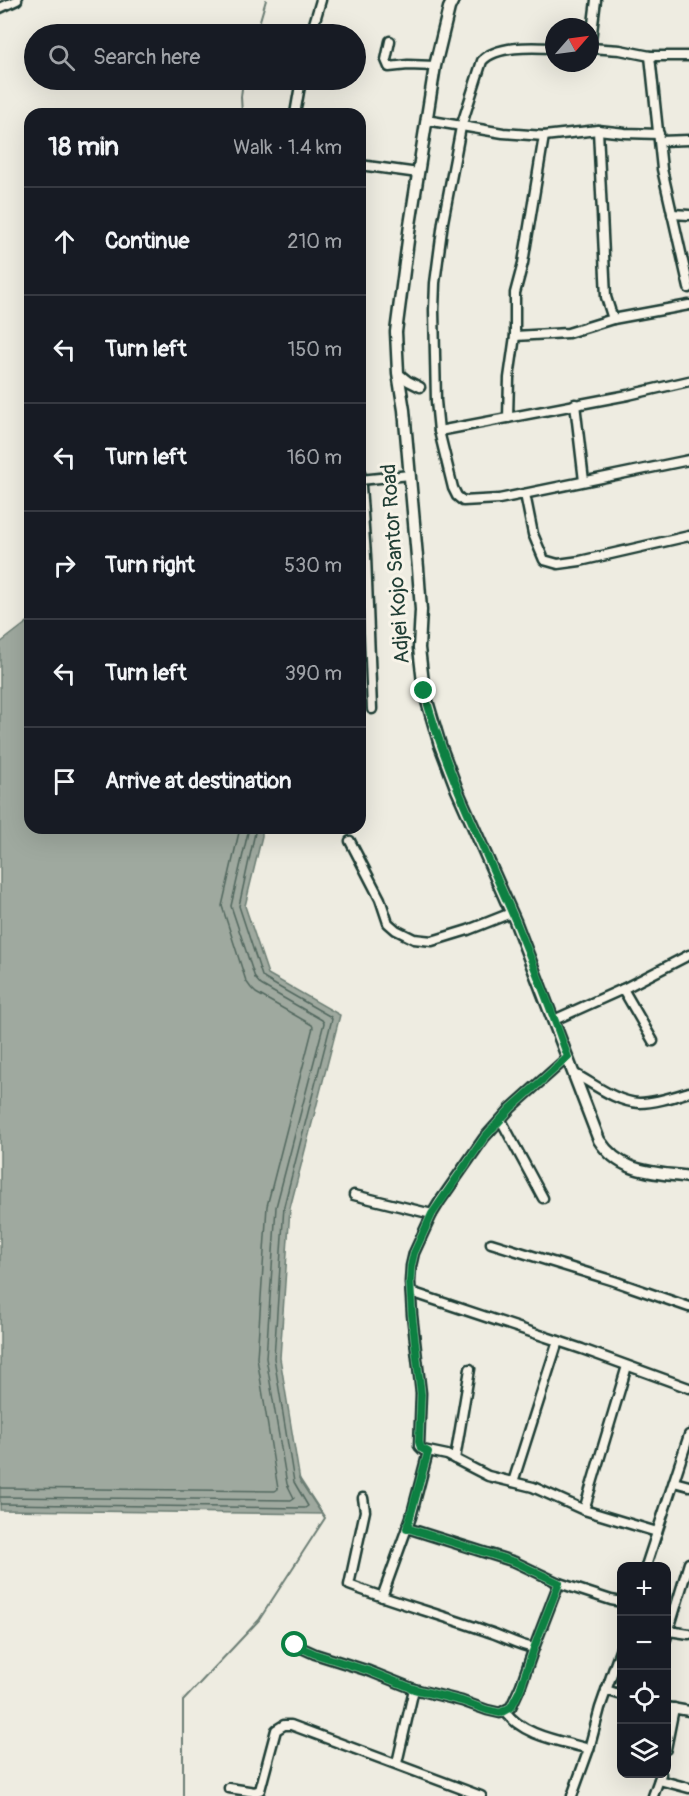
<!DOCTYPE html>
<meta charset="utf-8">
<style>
:root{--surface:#171b24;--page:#242831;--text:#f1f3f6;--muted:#9ea1a6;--line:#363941}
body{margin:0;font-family:Pangolin,sans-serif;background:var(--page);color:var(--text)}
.controls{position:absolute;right:18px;bottom:18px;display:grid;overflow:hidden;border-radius:12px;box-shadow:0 6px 24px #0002}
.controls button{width:54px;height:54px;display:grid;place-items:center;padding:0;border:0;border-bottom:2px solid var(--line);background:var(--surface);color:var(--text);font:30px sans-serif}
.compass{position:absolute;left:545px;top:18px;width:54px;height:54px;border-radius:50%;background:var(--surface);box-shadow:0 6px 24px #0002;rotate:62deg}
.stop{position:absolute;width:18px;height:18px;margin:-14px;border:4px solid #0b8043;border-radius:50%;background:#fff}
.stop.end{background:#0b8043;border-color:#fff;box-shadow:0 2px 6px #0008}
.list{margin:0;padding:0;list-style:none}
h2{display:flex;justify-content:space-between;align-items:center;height:78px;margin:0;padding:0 24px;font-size:26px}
h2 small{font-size:20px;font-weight:400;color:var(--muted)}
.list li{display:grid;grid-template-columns:39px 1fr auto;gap:18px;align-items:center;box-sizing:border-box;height:108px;padding:0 24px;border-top:2px solid var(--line)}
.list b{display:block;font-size:22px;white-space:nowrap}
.list em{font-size:20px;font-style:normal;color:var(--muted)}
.icon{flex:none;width:33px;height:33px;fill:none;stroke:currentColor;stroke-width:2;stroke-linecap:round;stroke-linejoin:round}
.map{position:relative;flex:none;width:689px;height:1796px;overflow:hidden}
.search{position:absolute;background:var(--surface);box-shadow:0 6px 24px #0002;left:24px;top:24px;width:342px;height:66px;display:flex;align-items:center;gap:15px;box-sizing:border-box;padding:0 21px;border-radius:33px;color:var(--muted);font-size:22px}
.panel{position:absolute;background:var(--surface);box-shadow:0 6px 24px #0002;left:24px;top:108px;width:342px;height:726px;border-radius:18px}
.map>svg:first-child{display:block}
.water{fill:#9fa99f;stroke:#6c7e74;stroke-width:1.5}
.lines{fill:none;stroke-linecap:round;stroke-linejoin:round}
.shore{stroke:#52685f;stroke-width:1.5}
.stream{stroke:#6c7e74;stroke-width:2}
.minor-casing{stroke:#1f3d34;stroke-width:13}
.tertiary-casing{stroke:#1f3d34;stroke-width:15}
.minor{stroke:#f7f3e8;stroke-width:8}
.tertiary{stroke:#f7f3e8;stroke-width:10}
.route{stroke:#0b8043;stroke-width:8}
.labels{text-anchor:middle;stroke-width:6;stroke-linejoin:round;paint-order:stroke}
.street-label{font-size:21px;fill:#1f3d34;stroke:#f7f3e8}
</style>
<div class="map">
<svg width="689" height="1796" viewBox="0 0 689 1796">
<rect width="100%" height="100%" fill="#eeece1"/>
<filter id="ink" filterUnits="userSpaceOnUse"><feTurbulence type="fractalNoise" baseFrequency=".0167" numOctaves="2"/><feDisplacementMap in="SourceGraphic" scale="12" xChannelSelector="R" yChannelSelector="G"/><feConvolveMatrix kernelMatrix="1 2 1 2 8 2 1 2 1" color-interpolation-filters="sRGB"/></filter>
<g filter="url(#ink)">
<path class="water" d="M30,620V828H262V836L245,906L268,974L340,1015L290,1208L280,1358L300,1481L322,1514L0,1510V643Z"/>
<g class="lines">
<g class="shore">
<path d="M0,1488L275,1491L278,1489L257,1358L267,1206L313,1027L312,1025L256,993L251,988L246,981L222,906L240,828"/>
<path d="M0,1497L291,1500L294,1498L287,1484L266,1358L276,1207L324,1023L322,1020L261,985L255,978L231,906L249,828"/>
<path d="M0,1504L305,1508L308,1506L294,1482L274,1358L284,1206L332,1019L331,1017L265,979L262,976L239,906L256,828"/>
</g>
<g class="stream">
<path d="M256,34L266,0"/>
<path d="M242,114L241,97L243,80"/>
<path d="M183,1796V1701L259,1620L325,1518L299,1478"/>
</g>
<g class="minor-casing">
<g id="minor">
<path d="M0,8L17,0"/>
<path d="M311,34L321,0"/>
<path d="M390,41L386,60L389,67L408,65L435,66"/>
<path d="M554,48C533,47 496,45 482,61L461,127L443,222L435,283L434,310L436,401L439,431L453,488L457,496L463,501L499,499L689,460"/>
<path d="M590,48L620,50L650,56H689"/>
<path d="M590,48L596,0"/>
<path d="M650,56L662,169L689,288"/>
<path d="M295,114L301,80"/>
<path d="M426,120L503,133L544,136L598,130L625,133L659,134"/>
<path d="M598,130L606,297L613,319"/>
<path d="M660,141L689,140"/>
<path d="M360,165L418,173"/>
<path d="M672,214L689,215"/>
<path d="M515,336L568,333L613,319L689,305"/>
<path d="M398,373L408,381L420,387"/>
<path d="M575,404L584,481"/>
<path d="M508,418L509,378L515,336V293L523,263L544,136"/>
<path d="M439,431L628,395L689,381"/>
<path d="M360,472L366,556L372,709"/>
<path d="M360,480L410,475"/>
<path d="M525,494L533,534L544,560L558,564L580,561L689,536"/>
<path d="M350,841L380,899L388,923L396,930L414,939L432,941L468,930L511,913"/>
<path d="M623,989L653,1041"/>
<path d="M554,1020L623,989L689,955"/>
<path d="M568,1057L511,1108L484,1138L440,1201L432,1214L414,1253L411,1266L410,1282L412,1315L421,1393L419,1446L423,1450L447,1455L488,1476L533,1487L584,1510L657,1532"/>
<path d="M575,1074C594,1084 616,1102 639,1103C655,1103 673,1097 689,1092"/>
<path d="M501,1120L543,1198"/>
<path d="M354,1195L432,1214"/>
<path d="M491,1243L614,1281L689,1307"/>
<path d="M411,1292L582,1349L689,1388"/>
<path d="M455,1459L470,1369"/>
<path d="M513,1482L558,1341"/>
<path d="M674,1482L689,1486"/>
<path d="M363,1498L365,1511L349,1585C394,1602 441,1615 486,1631C503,1636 517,1645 534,1648L559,1583"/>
<path d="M584,1510L627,1366"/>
<path d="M407,1528L515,1562L559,1583L611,1600L622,1602"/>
<path d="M646,1566L689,1435"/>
<path d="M382,1597L411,1517L428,1452"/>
<path d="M669,1631L689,1634"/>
<path d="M666,1639L689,1563"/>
<path d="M295,1645L315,1654L369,1671L414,1689L462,1701L487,1710L500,1713L511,1707L521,1685L534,1648"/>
<path d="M606,1690L622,1695"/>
<path d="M666,1707L689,1711"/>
<path d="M505,1711C522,1736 562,1741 589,1749"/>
<path d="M666,1749L674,1708"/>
<path d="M397,1763L414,1689"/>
<path d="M659,1780L689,1788"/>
<path d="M229,1788L255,1792L260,1790L276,1730L284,1725H291L481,1796"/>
<path d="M572,1796L589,1749L600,1708L622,1645"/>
<path d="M653,1796L661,1774"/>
</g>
</g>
<g class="tertiary-casing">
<path id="tertiary" d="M453,0L449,8L435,66L410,225L396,332L398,373L404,410L418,568L421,610L419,648L424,691L440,745L457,790L515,921L599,1140C621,1174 653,1172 689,1177"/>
</g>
<use href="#minor" class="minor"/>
<use href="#tertiary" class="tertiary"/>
</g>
</g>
<g class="lines" filter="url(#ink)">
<path class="route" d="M295,1645L315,1654L369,1671L414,1689L462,1701L487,1710L500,1713L511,1707L519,1692L538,1637L559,1583L515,1562L407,1528L428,1452L421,1448L419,1442L421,1394L412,1315L410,1282L411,1266L414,1253L432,1214L484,1138L511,1108L568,1057C552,1012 535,968 517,924C484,847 446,773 424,691"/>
</g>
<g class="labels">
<g class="street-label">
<text transform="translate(395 564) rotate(-94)" y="7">Adjei Kojo Santor Road</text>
</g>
</g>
</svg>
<div class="controls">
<button>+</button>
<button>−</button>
<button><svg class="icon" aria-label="locate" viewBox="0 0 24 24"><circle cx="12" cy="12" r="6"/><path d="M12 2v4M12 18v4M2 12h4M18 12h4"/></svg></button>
<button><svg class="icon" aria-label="layers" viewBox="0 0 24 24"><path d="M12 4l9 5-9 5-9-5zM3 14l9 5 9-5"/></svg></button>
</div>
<svg class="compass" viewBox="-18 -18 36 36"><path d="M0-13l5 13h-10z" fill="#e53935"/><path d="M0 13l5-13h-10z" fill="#9ea1a6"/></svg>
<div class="stop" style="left:295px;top:1645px"></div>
<div class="stop end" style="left:424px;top:691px"></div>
<div class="search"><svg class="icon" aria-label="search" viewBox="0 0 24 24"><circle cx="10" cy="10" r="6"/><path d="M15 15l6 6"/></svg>Search here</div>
<section class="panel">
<h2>18 min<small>Walk · 1.4 km</small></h2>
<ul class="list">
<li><svg class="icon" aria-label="ahead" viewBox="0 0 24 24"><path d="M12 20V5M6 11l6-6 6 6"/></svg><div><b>Continue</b></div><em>210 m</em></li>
<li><svg class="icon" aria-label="left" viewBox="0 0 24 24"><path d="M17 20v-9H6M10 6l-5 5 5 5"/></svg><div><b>Turn left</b></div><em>150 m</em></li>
<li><svg class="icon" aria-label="left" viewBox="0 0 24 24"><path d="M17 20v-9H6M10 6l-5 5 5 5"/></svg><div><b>Turn left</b></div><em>160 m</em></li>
<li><svg class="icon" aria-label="right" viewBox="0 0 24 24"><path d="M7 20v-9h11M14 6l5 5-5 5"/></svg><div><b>Turn right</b></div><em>530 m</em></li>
<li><svg class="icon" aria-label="left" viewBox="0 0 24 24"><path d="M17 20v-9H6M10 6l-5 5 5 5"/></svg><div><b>Turn left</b></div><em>390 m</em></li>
<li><svg class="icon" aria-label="arrive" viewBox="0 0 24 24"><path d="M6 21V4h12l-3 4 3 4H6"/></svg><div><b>Arrive at destination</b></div></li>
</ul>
</section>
</div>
